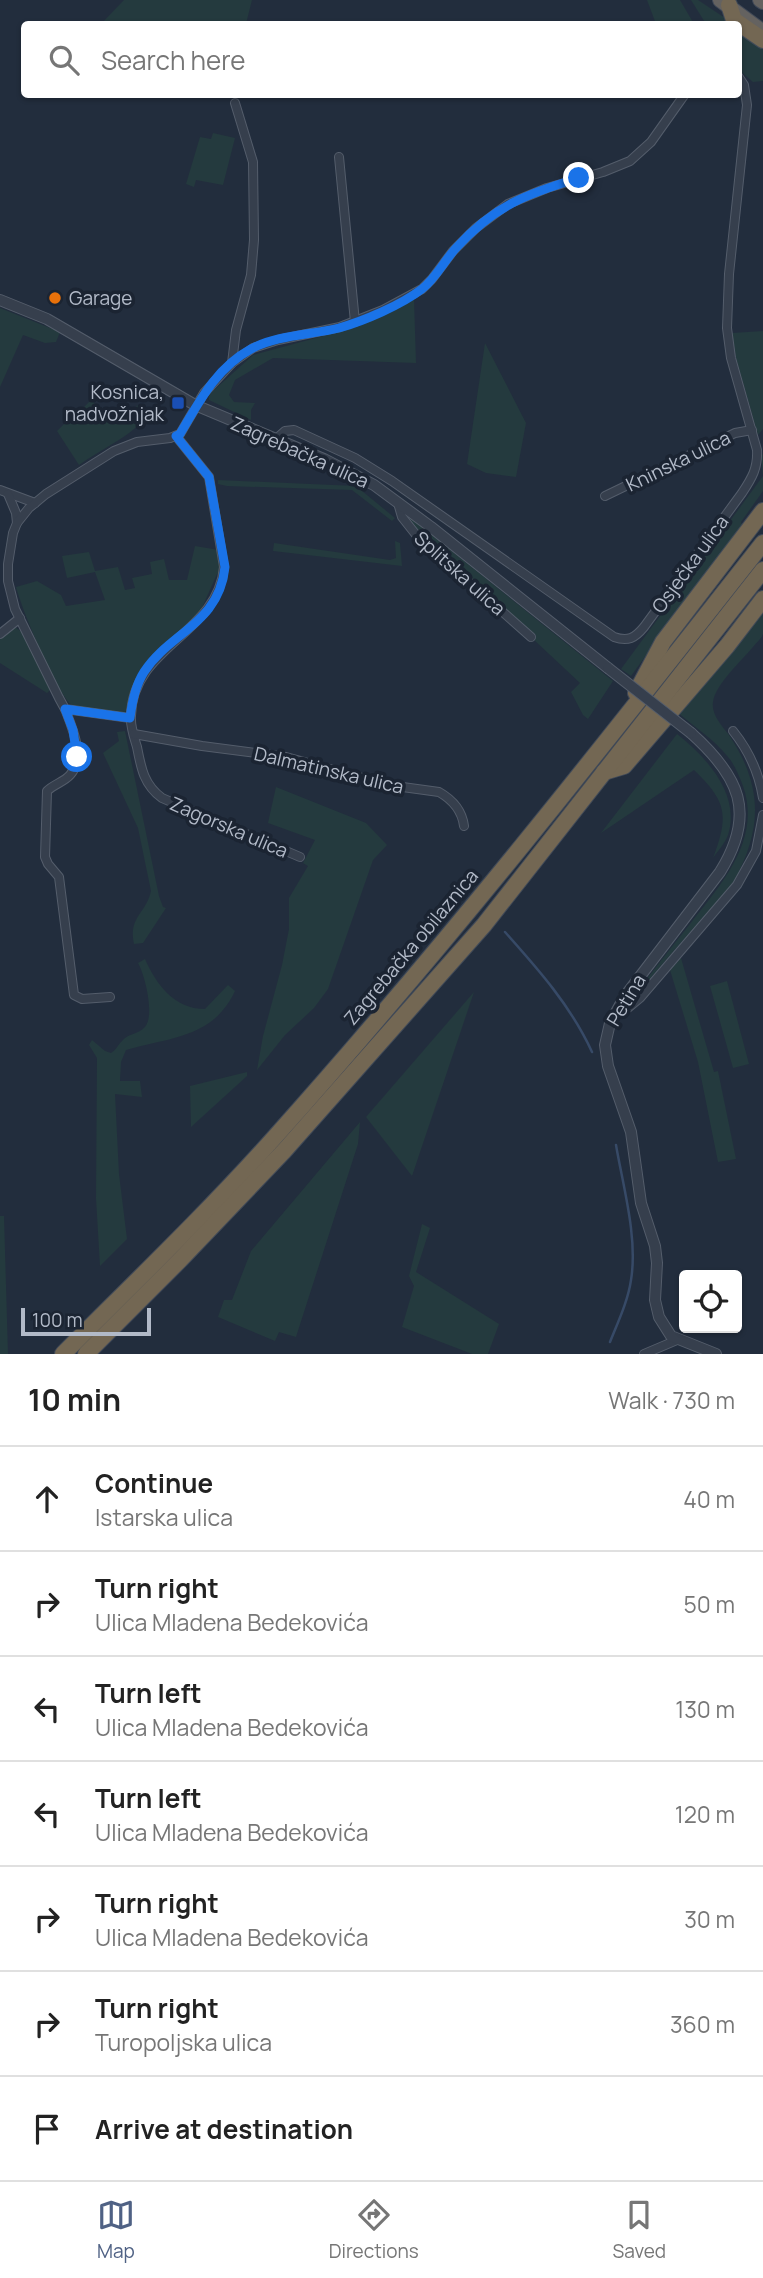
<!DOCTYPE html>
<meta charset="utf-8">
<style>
:root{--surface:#fff;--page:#f2f2f2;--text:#222;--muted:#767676;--line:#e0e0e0;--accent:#4f6184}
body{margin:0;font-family:Manrope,sans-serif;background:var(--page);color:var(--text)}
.controls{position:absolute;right:21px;bottom:21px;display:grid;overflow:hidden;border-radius:7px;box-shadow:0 2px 5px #0004}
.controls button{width:63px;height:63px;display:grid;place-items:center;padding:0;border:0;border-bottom:2px solid var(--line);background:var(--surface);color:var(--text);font:35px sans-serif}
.scale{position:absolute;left:21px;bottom:18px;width:130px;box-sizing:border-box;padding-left:7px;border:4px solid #b2bac8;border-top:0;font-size:19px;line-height:24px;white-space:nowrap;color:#b2bac8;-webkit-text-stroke:5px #1b2432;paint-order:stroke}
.stop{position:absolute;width:21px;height:21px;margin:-16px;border:5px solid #1a73e8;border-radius:50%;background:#fff}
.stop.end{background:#1a73e8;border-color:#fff;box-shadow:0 2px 7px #0008}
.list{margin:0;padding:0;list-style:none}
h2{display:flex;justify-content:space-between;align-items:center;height:91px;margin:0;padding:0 28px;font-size:30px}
h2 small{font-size:23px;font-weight:400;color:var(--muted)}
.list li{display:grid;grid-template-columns:46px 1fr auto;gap:21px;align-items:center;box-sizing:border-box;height:105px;padding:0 28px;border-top:2px solid var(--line)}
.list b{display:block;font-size:26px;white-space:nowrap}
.list p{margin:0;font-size:23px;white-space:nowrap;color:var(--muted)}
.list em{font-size:23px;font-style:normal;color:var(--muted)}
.icon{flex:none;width:38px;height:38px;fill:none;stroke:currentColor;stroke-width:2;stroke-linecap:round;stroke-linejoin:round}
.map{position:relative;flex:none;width:763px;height:1354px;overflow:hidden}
.search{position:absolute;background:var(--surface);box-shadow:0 2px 5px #0004;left:21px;right:21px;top:21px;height:77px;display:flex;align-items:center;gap:18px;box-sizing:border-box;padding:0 24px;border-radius:7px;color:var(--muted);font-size:26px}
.sheet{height:826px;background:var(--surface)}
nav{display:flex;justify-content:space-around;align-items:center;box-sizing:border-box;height:98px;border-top:2px solid var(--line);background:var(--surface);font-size:19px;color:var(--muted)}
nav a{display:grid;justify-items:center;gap:4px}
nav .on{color:var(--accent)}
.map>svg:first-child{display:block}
.green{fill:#243a3e}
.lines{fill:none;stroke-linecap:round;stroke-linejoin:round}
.stream{stroke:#374a67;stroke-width:2.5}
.minor-casing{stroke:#545d6b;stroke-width:10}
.tertiary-casing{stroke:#545d6b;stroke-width:12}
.trunk-casing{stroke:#414a58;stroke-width:16}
.motorway-casing{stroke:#414a58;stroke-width:18}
.minor{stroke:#363f4d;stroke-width:8}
.tertiary{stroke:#363f4d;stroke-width:10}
.trunk{stroke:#646260;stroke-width:14}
.motorway{stroke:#736753;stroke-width:16}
.tertiary-bridge-casing{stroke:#545d6b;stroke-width:12;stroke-linecap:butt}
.tertiary-bridge{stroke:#363f4d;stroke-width:10}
.route{stroke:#1a73e8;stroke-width:9}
.food-dot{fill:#e8710a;stroke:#1b2432;stroke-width:2.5}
.transit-dot{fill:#1a4fb4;stroke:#1b2432;stroke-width:2.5}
.labels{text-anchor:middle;stroke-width:7;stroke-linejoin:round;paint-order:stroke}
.poi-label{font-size:19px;fill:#b2bac8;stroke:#1b2432;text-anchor:start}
.street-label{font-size:19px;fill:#b2bac8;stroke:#1b2432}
</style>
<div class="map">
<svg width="763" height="1354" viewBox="0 0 763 1354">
<rect width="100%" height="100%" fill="#222d3d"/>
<g class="green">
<path d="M124,0H252L246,24H101Z"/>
<path d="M647,0H680L694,24H656Z"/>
<path d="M691,0H698L734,24H706Z"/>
<path d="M738,28L763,46V81L753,82L739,70Z"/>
<path d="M213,133L235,138L223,185L196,180L194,187L186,184L200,137L211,139Z"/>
<path d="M414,299L416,363L273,358L235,380L229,395L234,402L255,403L251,410V420L209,400V396L213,391L253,355L360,326Z"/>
<path d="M0,308L60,332L56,342L45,343L23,335L0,387Z"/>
<path d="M763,331V429L758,435L736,358L732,333Z"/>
<path d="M485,343L526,423L516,477L486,473L467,464Z"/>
<path d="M91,400L118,424L138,405L146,414L145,419C126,439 101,449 79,465L57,431L66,422L63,418L72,409L77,414Z"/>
<path d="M763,454V491L741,522L742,524L631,676L621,669L763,476L761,456Z"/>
<path d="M218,480L356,486L395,518L392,521L352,490L227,486L218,484Z"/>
<path d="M407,515L613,681L588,719L583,715L571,692L580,683L533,639L536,635L419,534Z"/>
<path d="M395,541L400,543L402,566L273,551L274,543L390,560L396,558Z"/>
<path d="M195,546L219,550L221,572L217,574L197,619L144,665L139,674L126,711L122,714C107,712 85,713 73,706C57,696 21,607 16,587L37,581L61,595L66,606L105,600L95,572L67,578L62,556L89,552L95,571L118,567L125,590L135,588L132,578L152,574L150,562L164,559L169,580H187Z"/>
<path d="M763,607C763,615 763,627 763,634C762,638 756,643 753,647C742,660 715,685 713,702C711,714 722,726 729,735C763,786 763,829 733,883L631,1000C650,974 670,949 690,924C721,884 762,840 743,786C739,776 735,765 728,757C714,739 693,726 676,711Z"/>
<path d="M14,627C31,633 43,673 50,690L47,693L0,663V637Z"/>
<path d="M125,731L159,896L163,907L166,908L143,943L134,944C128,917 146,914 151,891L138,828L103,753L119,741L117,732Z"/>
<path d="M677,734C706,757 741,794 728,835C725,843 718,851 713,858C729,815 727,802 694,770L601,833Z"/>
<path d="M276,787L366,823L387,845L373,860L328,989L314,1008L285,1035L257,1070L263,1036L282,965L289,929V898L308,866L303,863L315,840L268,823Z"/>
<path d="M681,958L714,1072L718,1071L736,1159L718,1162L698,1062L670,970Z"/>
<path d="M145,959C156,984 174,1009 205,1009L228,985L235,991C213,1038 171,1037 126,1050L121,1062L120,1081H140L142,1097L115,1094L119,1174L127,1239L100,1266L96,1198L97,1058L89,1045L92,1040L105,1051L111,1053C117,1049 117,1046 122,1041C127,1034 139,1034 145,1027C155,1015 145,975 138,963Z"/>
<path d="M727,981L749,1064L733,1068L710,986Z"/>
<path d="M474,992L412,1176L366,1117Z"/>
<path d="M247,1072V1076L191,1127L190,1086Z"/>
<path d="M360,1122L358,1144L296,1337L279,1332L275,1341L218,1317L224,1300H232L251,1251Z"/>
<path d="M0,1216H4L8,1354H0Z"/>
<path d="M422,1224L430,1228L416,1272L499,1324L488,1354H472L402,1327L414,1286L409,1276Z"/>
</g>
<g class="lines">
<g class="stream">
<path d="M505,932C538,969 571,1006 592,1052"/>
<path d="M610,1342C618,1322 628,1301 631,1280C638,1238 623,1186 616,1145"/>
</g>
<g class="minor-casing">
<g id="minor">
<path d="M339,157L355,322"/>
<path d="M232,363L236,330L251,275L254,240L253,162L235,103"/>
<path d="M176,436L209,477L224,567C218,635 132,646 131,716C130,726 134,737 137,747C141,768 144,785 162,798L300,857"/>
<path d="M276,439L285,431L294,430L355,458L392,481L614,637C628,642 635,638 644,627L742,493C752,478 758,468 757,450L731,358L727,328L729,274L747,105L744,85L738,76"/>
<path d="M0,490L35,503"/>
<path d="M8,494L16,513L17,523"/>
<path d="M605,496L735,433L752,430"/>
<path d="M398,503L402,517L417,536L531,637"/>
<path d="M0,634L20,618"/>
<path d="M65,709C72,727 86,758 70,775C64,782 54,784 47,791L45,857L48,864L59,877L74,995L82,999L110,997"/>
<path d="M130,718L65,709L59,698L15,609L8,581V564L13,533L17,523L29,508L46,494L114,451L137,442L170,438L180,434L204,393L232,363L253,348L278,340L340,327L383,310L422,289L432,279L453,251L476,228L508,204L547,188L603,172L630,161L651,142L685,94"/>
<path d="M733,731C749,751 759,773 763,798"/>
<path d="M134,734L202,746L286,757L388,785L439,792C453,800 462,810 464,826"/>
<path d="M619,1006L628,1008L640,998L737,885L756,851L763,815"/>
<path d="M644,1354L677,1340"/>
</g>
</g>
<g class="tertiary-casing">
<g id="tertiary">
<path d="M0,300L47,319L195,405L324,459L374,485L431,527L608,668"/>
<path d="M691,733C739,776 757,813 720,872L625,996L610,1023L605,1045L608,1066L631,1132L641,1203L655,1246L657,1263L655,1300L659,1317L671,1336L716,1354"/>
</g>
</g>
<g class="trunk-casing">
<g id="trunk">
<path d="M720,0L762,31"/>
<path d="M760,0L763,2"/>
</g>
</g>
<g class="motorway-casing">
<g id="motorway">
<path d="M729,5L734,20L763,40"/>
<path d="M636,693L663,642L763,511"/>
<path d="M604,772L624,766L727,646L763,599"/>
<path d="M63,1354C134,1283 207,1213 274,1138C445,947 604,745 763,543"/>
<path d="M86,1354L180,1260L284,1151L484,925L763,570"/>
</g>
</g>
<use href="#minor" class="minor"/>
<use href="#tertiary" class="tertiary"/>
<use href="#trunk" class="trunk"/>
<use href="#motorway" class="motorway"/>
<g class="tertiary-bridge-casing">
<path id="tertiary-bridge" d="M608,668L691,733"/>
</g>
<use href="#tertiary-bridge" class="tertiary-bridge"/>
</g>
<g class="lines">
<path class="route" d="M77,757L73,730L65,709L130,718C132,702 135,686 144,672C170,632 219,624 225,567L209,477L176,436L180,434C199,402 216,368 251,349C277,335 311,335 339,328C364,321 401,305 422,289C436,278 444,261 456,248C494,206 526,194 579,178"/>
</g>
<circle class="food-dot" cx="55" cy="298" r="7"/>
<rect class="transit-dot" x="171" y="396" width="14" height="14" rx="3.5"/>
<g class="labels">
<g class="poi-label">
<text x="69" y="305">Garage</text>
<text x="164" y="399" text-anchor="end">Kosnica,<tspan x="164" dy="22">nadvožnjak</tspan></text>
</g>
<g class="street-label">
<text transform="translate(300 452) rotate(24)" y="7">Zagrebačka ulica</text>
<text transform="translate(678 461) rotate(-26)" y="7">Kninska ulica</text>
<text transform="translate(690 564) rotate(-54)" y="7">Osječka ulica</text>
<text transform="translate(460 573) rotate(42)" y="7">Splitska ulica</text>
<text transform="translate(329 770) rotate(13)" y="7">Dalmatinska ulica</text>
<text transform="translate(229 827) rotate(23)" y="7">Zagorska ulica</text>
<text transform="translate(411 947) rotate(-50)" y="7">Zagrebačka obilaznica</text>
<text transform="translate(626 1000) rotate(-59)" y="7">Petina</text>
</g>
</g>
</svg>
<div class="controls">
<button><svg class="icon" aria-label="locate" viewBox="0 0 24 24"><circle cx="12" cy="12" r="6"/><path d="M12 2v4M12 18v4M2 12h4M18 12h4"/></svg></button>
</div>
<div class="scale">100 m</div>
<div class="stop" style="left:77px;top:757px"></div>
<div class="stop end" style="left:579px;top:178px"></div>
<div class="search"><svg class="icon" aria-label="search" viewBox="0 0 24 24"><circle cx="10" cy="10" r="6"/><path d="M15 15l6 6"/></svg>Search here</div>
</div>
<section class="sheet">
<h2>10 min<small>Walk · 730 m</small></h2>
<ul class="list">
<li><svg class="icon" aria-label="ahead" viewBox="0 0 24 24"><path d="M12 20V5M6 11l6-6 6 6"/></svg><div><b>Continue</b><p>Istarska ulica</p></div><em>40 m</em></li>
<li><svg class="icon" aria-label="right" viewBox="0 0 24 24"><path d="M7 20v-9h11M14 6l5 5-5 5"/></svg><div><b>Turn right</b><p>Ulica Mladena Bedekovića</p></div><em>50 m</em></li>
<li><svg class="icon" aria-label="left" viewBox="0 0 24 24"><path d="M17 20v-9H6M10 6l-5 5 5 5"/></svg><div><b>Turn left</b><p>Ulica Mladena Bedekovića</p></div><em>130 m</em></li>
<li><svg class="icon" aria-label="left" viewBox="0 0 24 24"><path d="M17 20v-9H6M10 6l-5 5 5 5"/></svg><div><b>Turn left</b><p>Ulica Mladena Bedekovića</p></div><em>120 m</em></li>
<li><svg class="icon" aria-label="right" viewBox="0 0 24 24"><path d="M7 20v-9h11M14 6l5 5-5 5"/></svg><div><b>Turn right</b><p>Ulica Mladena Bedekovića</p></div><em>30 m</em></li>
<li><svg class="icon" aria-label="right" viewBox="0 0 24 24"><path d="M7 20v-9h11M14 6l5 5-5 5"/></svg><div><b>Turn right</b><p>Turopoljska ulica</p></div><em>360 m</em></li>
<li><svg class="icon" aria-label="arrive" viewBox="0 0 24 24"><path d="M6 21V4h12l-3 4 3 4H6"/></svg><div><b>Arrive at destination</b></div></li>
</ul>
</section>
<nav>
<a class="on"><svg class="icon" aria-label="map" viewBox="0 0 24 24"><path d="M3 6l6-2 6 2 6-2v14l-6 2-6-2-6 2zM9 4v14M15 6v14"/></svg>Map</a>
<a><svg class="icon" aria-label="directions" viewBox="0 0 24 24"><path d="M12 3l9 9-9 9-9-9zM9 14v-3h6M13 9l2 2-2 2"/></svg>Directions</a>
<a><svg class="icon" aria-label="saved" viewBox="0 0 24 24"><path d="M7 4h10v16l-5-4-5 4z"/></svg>Saved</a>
</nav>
